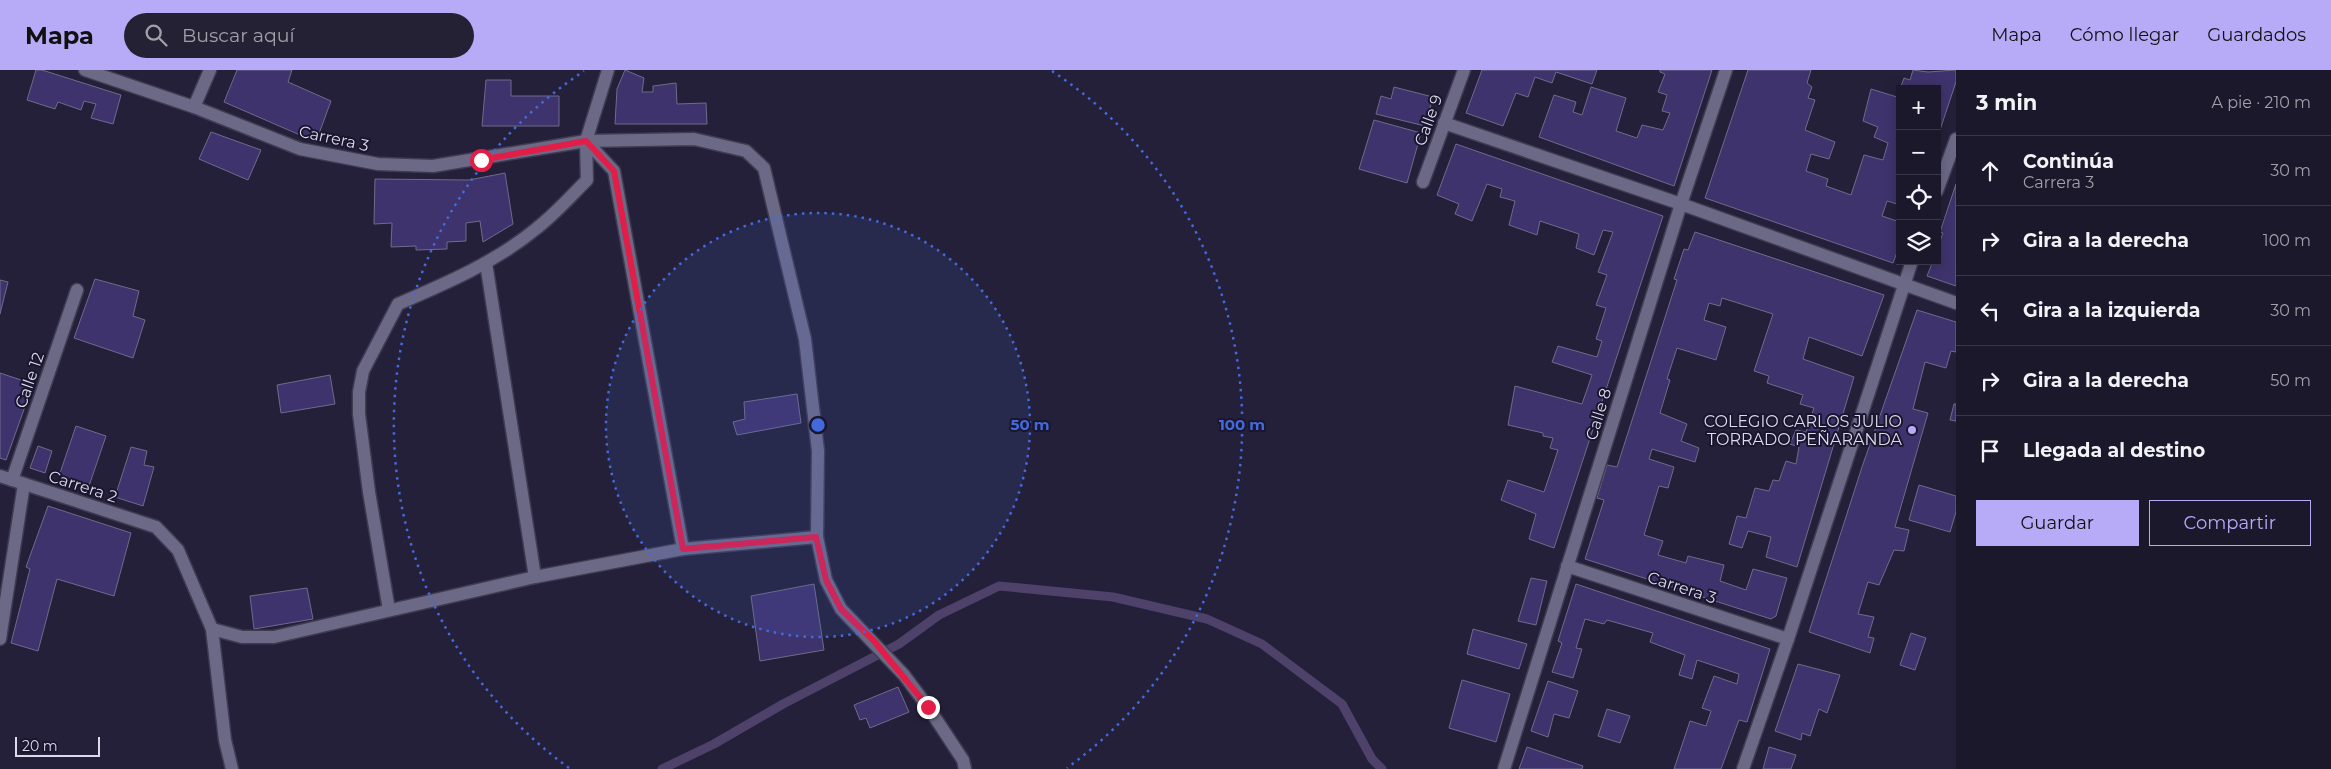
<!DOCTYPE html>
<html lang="es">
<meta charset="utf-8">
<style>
:root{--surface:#1b182c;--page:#242134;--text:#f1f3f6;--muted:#a0a0a9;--line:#393748;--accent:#b7abf8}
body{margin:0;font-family:Montserrat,sans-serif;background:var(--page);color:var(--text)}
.controls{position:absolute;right:15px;top:15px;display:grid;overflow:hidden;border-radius:0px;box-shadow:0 2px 12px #0003}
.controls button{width:45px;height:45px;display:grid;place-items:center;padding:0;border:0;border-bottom:1px solid var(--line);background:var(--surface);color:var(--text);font:25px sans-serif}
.scale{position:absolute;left:15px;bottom:12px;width:85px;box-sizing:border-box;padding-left:5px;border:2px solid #dcdaec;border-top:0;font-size:14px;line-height:18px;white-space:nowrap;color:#dcdaec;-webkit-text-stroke:4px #1b162f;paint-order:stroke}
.stop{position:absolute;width:15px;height:15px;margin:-11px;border:4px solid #e11d48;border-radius:50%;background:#fff}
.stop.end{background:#e11d48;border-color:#fff;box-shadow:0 1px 5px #0008}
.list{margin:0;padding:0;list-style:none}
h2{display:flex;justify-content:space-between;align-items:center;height:65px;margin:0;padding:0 20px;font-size:21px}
h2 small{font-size:16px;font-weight:400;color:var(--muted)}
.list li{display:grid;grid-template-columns:32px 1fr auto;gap:15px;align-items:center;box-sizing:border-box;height:70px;padding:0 20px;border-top:1px solid var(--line)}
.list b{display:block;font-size:19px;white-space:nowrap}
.list p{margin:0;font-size:16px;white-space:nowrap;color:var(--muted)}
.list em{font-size:16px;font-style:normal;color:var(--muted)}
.actions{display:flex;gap:10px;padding:15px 20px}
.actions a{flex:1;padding:11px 0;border:1px solid var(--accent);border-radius:0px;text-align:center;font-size:18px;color:var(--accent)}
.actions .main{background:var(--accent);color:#111}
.icon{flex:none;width:28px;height:28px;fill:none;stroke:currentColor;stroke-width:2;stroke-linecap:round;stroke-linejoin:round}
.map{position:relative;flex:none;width:1956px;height:699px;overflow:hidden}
header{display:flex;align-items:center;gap:30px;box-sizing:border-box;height:70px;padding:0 25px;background:var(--accent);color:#111}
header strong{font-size:24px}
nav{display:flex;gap:28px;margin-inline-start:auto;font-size:18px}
.search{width:350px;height:45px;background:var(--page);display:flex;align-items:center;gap:12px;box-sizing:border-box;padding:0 18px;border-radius:28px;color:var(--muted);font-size:19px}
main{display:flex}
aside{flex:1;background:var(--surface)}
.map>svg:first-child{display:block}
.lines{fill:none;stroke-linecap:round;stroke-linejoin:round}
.stream{stroke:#4e416a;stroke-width:9}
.building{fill:#3f336d;stroke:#6f6b89}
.street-casing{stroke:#3f3b51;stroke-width:15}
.street{stroke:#6c6987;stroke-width:12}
.route{stroke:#e11d48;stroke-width:6}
.ring{fill:none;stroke:#436adc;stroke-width:2.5;stroke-dasharray:2.5 5}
.poi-dot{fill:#b7abf8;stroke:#1b162f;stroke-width:2}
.labels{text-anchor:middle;stroke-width:4;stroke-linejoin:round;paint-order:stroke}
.street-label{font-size:16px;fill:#dcdaec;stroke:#1b162f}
.poi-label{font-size:16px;fill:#dcdaec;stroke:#1b162f;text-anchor:end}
.centre{fill:#436adc;stroke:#1b162f;stroke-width:2.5}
.ring-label{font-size:15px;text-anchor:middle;font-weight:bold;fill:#436adc;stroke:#1b162f;stroke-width:4;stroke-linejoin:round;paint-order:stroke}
</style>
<header>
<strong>Mapa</strong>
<div class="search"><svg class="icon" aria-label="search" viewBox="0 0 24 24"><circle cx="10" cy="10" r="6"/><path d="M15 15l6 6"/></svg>Buscar aquí</div>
<nav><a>Mapa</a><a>Cómo llegar</a><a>Guardados</a></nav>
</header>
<main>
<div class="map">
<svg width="1956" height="699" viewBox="0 0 1956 699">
<rect width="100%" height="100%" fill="#24203a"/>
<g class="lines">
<path class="stream" d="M662,699L714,674L783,634L899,574L939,545L999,516L1113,527L1207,549L1262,574L1342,634L1372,689L1382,699"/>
</g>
<g class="building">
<path d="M36,0H42L121,25L113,54L91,48L96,34L84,31L81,40L58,32L55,39L27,30Z"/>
<path d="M237,0H292L288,12L331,31L316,72L224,32Z"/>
<path d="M625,0L644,8L642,22H653V16L676,13L677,34L706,33L707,54H615L617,19Z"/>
<path d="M1482,0H1597L1592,14L1556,2L1552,13L1535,7L1528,27L1516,23L1503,56L1466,43Z"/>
<path d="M1660,0H1712L1674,116L1539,67L1554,25L1576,32L1573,42L1582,45L1591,17L1626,28L1616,61L1637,68L1642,55L1663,60L1670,43L1662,41L1667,25L1658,22L1665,4L1660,2Z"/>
<path d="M1748,0H1811L1807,13L1812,17L1808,28L1815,30L1805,60L1835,72L1829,89L1811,84L1806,101L1828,109L1826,116L1851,125L1864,85L1883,90L1888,73L1874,67L1878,57L1863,51L1871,19L1897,27L1900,20V135L1887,131L1882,146L1900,152V174L1893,193L1705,128Z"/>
<path d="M1913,0L1928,2L1956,0V12L1937,69V19H1900L1904,8L1910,10Z"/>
<path d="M486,10H511V26H559V56H482Z"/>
<path d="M1394,17L1433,27L1425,56L1376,44L1381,26L1391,29Z"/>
<path d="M1374,50L1421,63L1407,113L1359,99Z"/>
<path d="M211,62L261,80L248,110L199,89Z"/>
<path d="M1456,74L1663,146L1554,478L1529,469L1536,444L1501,430L1508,410L1544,422L1558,380L1550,378L1553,368L1543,366V363L1508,355L1515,316L1582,334L1592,305L1552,292L1558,276L1597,287L1602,271L1596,269L1606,238L1596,235L1607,205L1598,202L1613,162L1603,160L1594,185L1576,178L1579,164L1540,151L1537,165L1509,155L1515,131L1500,127L1502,119L1487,114L1472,151L1455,144L1459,134L1437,125Z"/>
<path d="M505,103L513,154L483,172L480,151L466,153V171L447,172V179L416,180V176L391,177L392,153L374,154L375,109L469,110Z"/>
<path d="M1956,114V216L1927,206L1933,191H1937V179L1943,163L1940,162Z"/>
<path d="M1695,162L1884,225L1862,286L1809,267L1803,289L1854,307L1797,497L1766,487L1771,467L1748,461L1742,478L1729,474L1737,446L1746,448L1755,418L1769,421L1773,410L1779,411L1786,391L1796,394L1799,377L1790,374L1796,360L1806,362L1814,338L1800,334L1803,325L1767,313L1769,306L1754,301L1773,244L1722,228L1720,236L1709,233L1704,250L1726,257L1716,290L1677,278L1667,309L1670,310L1660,343L1687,354L1681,371L1699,378L1695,392L1652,379L1649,389L1674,397L1668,418L1659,416L1644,465L1663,471L1658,485L1686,493L1688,486L1724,495L1720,511L1746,520L1753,499L1787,508L1776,546L1771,549L1585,489L1604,430L1597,428L1607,395L1617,397L1677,210L1674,209L1684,179L1688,180Z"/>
<path d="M95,209L139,221L133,246L145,250L133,288L74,268Z"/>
<path d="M0,210L8,212L0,244Z"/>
<path d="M1917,240L1956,252V282L1951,281L1946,298L1925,292L1913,339L1928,343L1895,457L1909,460L1904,481L1894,480L1879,515L1868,512L1858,544L1874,547L1868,567L1874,568L1870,583L1809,562L1862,397Z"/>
<path d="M0,303L33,314L6,390L0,388Z"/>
<path d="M330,305L335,334L281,343L277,315Z"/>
<path d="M797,324L801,353L737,365L733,352L745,349L744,332Z"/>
<path d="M1954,334H1956V351L1950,350Z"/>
<path d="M76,356L106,366L89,416L59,406Z"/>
<path d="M38,376L52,381L45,403L30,398Z"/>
<path d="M131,377L147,381L144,395L154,397L143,436L115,427Z"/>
<path d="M1919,415L1956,426V442L1950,462L1909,450Z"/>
<path d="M48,436L131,463L114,526L57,509L38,581L11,573L30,499L26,497Z"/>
<path d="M1531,508L1547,511L1536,555L1518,551Z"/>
<path d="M814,514L824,580L760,591L751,526Z"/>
<path d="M1576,514L1770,579L1747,652L1739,650L1721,699H1674L1690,651L1706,656L1711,641L1702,638L1714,606L1737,614L1739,604L1697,590L1692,609L1679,605L1685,585L1650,572L1653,563L1607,550L1604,554L1585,549L1576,578L1582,579L1573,608L1552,602L1562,573L1558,571Z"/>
<path d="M307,518L313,549L254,559L250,526Z"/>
<path d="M1473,559L1527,574L1519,599L1467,584Z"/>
<path d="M1911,563L1926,568L1915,600L1900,595Z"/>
<path d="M1798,594L1840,605L1827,643L1819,639L1810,666L1802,663L1801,670L1775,661Z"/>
<path d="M1462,610L1510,624L1496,672L1449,658Z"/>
<path d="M1548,611L1578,621L1569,648L1554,644L1548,667L1531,661Z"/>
<path d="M898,617L909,642L870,658L866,648L860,650L854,635Z"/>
<path d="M1607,639L1630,646L1620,673L1598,666Z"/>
<path d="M1527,677L1583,696L1582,699H1519Z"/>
<path d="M1769,677L1796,685L1791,699H1763Z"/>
</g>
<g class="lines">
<g class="street-casing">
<g id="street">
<path d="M85,0L194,37L300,79L378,94L433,96L586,71L694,69L746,81L764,98L805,269L818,381L817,467L826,510L841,539L904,605L928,637L963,690L965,699"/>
<path d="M194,37L210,0"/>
<path d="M1444,53L1681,134L1956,233"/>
<path d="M586,71L614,101L683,479"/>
<path d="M1423,112L1464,0"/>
<path d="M1937,121L1956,69"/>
<path d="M486,193L535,507"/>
<path d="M0,406L156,457L178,480L212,559L225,670L232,699"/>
<path d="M12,410L77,220"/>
<path d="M1567,496L1788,569"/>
<path d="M389,540L369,422L359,344V322L363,301L398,234C447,213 496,192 537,158C555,144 571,126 587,110L586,71L608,0"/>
<path d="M212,559L242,567H274L535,507L683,479L817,467"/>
<path d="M0,569L24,414"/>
<path d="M1504,699L1681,134L1726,0"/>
<path d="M1743,699L1788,569L1912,191"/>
</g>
</g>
<use href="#street" class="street"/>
</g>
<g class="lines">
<path class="route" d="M481,90L586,71L614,101L683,479L816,467L826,510L841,539L874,571L928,637"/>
</g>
<circle cx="818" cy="355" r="212" fill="#436adc" fill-opacity=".12"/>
<g class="ring">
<circle cx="818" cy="355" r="212"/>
<path d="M569 698A424 424 0 0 1 584 1M1052 1A424 424 0 0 1 1067 698"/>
</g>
<circle class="poi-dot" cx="1912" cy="360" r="5"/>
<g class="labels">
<g class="street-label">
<text transform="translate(1428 50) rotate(-70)" y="6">Calle 9</text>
<text transform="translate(334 68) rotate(12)" y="6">Carrera 3</text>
<text transform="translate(29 310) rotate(-71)" y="6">Calle 12</text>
<text transform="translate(1598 344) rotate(-73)" y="6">Calle 8</text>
<text transform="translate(83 416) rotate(18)" y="6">Carrera 2</text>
<text transform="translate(1682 517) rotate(18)" y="6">Carrera 3</text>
</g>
<g class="poi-label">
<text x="1902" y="357">COLEGIO CARLOS JULIO<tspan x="1902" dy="18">TORRADO PEÑARANDA</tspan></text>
</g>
</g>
<circle cx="818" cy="355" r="8" class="centre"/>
<g class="ring-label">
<text x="1030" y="360">50 m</text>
<text x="1242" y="360">100 m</text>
</g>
</svg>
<div class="controls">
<button>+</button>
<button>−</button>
<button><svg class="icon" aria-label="locate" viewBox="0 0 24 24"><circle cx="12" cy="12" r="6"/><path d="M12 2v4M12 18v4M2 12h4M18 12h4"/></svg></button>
<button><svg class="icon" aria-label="layers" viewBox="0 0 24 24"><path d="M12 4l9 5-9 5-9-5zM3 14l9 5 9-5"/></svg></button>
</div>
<div class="scale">20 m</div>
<div class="stop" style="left:481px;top:90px"></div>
<div class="stop end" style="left:928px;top:637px"></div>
</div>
<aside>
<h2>3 min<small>A pie · 210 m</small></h2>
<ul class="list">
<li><svg class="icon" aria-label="ahead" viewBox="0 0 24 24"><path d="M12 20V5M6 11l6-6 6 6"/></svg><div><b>Continúa</b><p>Carrera 3</p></div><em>30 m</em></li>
<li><svg class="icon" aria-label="right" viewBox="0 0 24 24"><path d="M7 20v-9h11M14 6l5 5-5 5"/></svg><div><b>Gira a la derecha</b></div><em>100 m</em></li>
<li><svg class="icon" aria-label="left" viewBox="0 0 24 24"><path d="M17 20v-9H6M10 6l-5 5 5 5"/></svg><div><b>Gira a la izquierda</b></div><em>30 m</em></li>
<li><svg class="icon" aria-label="right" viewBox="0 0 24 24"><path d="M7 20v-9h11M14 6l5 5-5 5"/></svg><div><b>Gira a la derecha</b></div><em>50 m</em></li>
<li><svg class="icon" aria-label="arrive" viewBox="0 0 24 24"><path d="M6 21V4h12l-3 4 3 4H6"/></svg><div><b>Llegada al destino</b></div></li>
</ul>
<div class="actions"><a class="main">Guardar</a><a>Compartir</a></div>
</aside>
</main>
